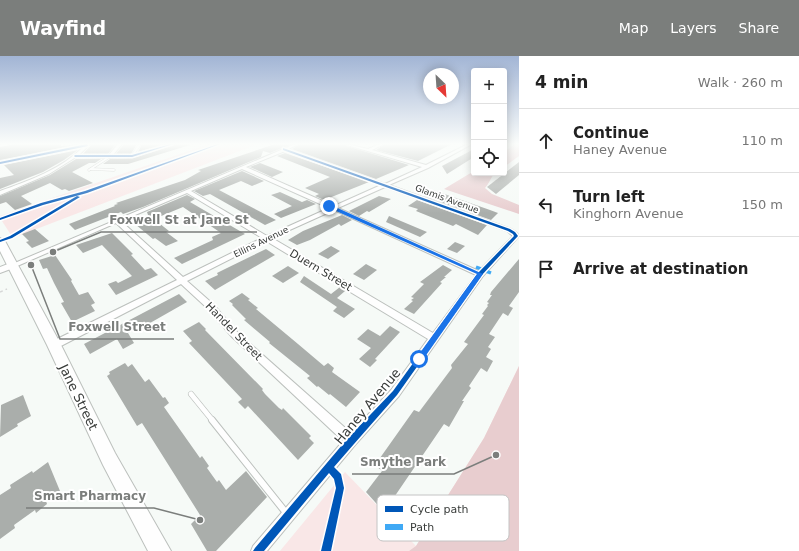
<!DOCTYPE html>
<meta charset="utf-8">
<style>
:root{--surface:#fff;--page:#f2f2f2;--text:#222;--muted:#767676;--line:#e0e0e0;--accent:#7b7e7c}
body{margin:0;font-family:"DejaVu Sans",sans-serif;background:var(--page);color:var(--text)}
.controls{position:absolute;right:12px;top:12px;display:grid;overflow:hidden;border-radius:4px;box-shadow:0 2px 10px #0003}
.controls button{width:36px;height:36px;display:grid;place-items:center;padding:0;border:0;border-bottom:1px solid var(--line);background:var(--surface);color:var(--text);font:20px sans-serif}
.compass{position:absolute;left:423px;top:12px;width:36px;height:36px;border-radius:50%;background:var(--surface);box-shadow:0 2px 10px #0003;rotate:155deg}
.stop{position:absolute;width:12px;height:12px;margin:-9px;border:3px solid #1a73e8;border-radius:50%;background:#fff}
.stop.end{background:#1a73e8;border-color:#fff;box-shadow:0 1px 4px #0008}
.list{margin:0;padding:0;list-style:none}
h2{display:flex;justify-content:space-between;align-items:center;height:52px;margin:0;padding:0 16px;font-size:17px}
h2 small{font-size:13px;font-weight:400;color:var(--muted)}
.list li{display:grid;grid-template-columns:26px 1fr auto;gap:12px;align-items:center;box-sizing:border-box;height:64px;padding:0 16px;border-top:1px solid var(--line)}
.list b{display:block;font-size:15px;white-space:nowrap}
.list p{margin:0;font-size:13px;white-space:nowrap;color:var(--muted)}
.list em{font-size:13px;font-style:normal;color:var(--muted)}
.icon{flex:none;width:22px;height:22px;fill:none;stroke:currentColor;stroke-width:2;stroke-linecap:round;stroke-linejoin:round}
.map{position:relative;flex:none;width:519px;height:495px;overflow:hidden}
header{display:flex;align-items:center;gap:24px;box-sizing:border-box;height:56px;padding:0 20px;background:var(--accent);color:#fff}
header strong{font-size:19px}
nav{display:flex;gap:22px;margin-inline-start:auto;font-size:14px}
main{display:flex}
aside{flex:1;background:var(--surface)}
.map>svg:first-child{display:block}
.green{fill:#f9e7e7}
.forest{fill:#e8cdcf}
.building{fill:#aaaeab}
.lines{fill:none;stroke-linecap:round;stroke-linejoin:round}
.service-far2-casing{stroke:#bcc0bd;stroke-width:3}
.service-far1-casing{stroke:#bcc0bd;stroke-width:6}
.service-casing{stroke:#bcc0bd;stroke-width:8}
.minor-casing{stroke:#bcc0bd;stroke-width:2}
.tertiary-casing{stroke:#bcc0bd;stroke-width:2}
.secondary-casing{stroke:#bcc0bd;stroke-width:2}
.path{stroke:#d6d7d7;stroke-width:1.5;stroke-dasharray:3 3;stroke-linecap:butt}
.service-far2{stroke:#fefefe;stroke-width:2}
.service-far1{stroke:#fefefe;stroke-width:5}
.service{stroke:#fefefe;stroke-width:6}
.minor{fill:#fefefe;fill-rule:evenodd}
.tertiary{fill:#fefefe;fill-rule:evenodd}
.secondary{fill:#fefefe;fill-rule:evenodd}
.quiet{stroke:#3fa9f5;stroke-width:3.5;stroke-dasharray:8 3.5;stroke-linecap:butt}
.cycleway-casing{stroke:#fff;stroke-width:3}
.cycleway{fill:#0057b8;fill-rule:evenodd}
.route{fill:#1a73e8}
.labels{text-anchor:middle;stroke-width:4;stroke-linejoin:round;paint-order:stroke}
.far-street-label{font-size:9px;fill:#393c3a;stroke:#fff}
.street-label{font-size:11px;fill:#393c3a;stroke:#fff}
.near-street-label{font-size:13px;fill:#393c3a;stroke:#fff}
.key{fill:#fff;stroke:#c4c4c4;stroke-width:1}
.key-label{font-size:11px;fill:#393c3a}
.leader{fill:none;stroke:#7b7e7c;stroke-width:1.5}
.callout-dot{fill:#7b7e7c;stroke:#fff;stroke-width:1.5}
.callout-label{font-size:12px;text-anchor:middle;font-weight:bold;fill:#7b7e7c;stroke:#fff;stroke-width:4;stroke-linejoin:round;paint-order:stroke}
</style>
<header>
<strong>Wayfind</strong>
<nav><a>Map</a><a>Layers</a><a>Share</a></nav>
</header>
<main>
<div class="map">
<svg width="519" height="495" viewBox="0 0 519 495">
<rect width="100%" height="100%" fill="#f6faf7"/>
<g class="green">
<path d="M209,88H258L13,182L0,162V160Z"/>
<path d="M519,310V495H280L345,416L416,490L484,382Z"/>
</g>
<g class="forest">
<path d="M515,88H519V100L504,111V96Z"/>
<path d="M474,115V117H496C490,121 490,127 485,132L492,138L519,149V158L444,133Z"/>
<path d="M519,310V495H409L416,490L484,382Z"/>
</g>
<g class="building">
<path d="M15,88H61V90L81,88L0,104V91Z"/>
<path d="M92,88H91H116L108,98H83Z"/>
<path d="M124,88H123H137L131,98H116Z"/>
<path d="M142,88H165L138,96Z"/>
<path d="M175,88H190V89L128,108H103L110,103L133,102L174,89Z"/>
<path d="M275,88H292L270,97L263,95L261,101L143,151L123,158L121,156L75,174L69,168L115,150L114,149L118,148L116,147L185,124L201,115L198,114Z"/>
<path d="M300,88H345L347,90L409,109L376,123L292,93Z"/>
<path d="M385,88H452L418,105L376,94Z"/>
<path d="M474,93V101L447,118L442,110Z"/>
<path d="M78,94L64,104L43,116L0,133V122L14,119L4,109Z"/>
<path d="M285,97L369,126L324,144L315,140L319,138L305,132L330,121L277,100Z"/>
<path d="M76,103H101L95,107H89L72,116L93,127L69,135L65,133L62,134L50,127L21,140L32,148L15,154L6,146L0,148V140L50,119Z"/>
<path d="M519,106V119L496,138L487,131Z"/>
<path d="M260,107L283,116L272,121L250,111Z"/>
<path d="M242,115L264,125L252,130L241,125L219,134L276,164L265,169L210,138L203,140L194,135Z"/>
<path d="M433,134L490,154L498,157L491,164L424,140Z"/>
<path d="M280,136L302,146L307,144L316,148L281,162L274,158L292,150L271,139Z"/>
<path d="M187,139L195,143L190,146L245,178L182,208L174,202L213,184L212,181L221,177L183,151L154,163L169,175L166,176L178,185L166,190L155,182L153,183L135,168L149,162L147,156Z"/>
<path d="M379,140L391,143L369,156L367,155L359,160L349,155Z"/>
<path d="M417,144L487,169L478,179L456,168L453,170L416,155L418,153L408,150Z"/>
<path d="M342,159L352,164L341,170L339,168L310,184L297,189L288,184L303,175Z"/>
<path d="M389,160L427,176L420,181L386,166Z"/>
<path d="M35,173L49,185L32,192L26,186L29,185L22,178Z"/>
<path d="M112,177L133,198L131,199L145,214L151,212L158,219L116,239L108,228L116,225L118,227L132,220L102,189L83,197L76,189Z"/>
<path d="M455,186L465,190L457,197L447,193Z"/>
<path d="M331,190L340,195L328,203L318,198Z"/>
<path d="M266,193L275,199L215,234L205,225L218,219L217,217L225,213Z"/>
<path d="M55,199L72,224L71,225L79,239L88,236L95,247L91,249L95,255L72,266L61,247L64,246L54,227L47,212L43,213L39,204Z"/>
<path d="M519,203V236L509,250L513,252L508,260L503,257L489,278L495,281L488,291L491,293L486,301L493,305L487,316L481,312L469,330L471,332L462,345H464L449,371L444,368L384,456L366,436L382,415L375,409L414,354L419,356L452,312L451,309L468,288L464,286L484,259L482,258L488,250L487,249L489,247L487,246L492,239H490L491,236Z"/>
<path d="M366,208L377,214L364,224L353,218Z"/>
<path d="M443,209L452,214L444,221H446L440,226L442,227L414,258L404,253L413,245L411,244L414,242L411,241L424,228L420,226Z"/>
<path d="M288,210L299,217L283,227L272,220Z"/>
<path d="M304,220L331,238L340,231L345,235L337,242L355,253L344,262L333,255L337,251L300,226Z"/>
<path d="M242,237L250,243L248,244L258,252L256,253L298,288L324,310L328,307L334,312L332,316L360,336L346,351L330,338L329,339L318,330L317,331L307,322L310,320L269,287L270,286L244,264L246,263L232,249L233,248L229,245Z"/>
<path d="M179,238L187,246L143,271L142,270L128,277L134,287L123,293L117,283L90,298L84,288Z"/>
<path d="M199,266L206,273L205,274L263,333L262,334L265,338L279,352L282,354L283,352L311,380L309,382L314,387L298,404L248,350L245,353L238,346L242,343L189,287L192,285L183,275Z"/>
<path d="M390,270L400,276L375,303L377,304L370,311L359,303L371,292L357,283L368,273L380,280Z"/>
<path d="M125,307L128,311L132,308L145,326L149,323L163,342L165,341L169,347L164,351L200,402L202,400L209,410L207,412L217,426L219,424L226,434L246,415L267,441L216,495H207L191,468L200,459L142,367L137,370L107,320L110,318L109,316Z"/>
<path d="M23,339L31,360L17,368L18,370L0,381L1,349Z"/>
<path d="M48,406L60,435L46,445L47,448L36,457L35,454L14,469L15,472L0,483V439L11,432L10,429L32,415L33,417Z"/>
</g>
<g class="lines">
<g class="service-far2-casing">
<g id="service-far2">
<path d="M132,100L140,88"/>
<path d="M91,113L114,114"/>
<path d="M89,114L109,101"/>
</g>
</g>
<g class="service-far1-casing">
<path id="service-far1" d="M191,338L213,365"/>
</g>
<g class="service-casing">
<path id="service" d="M212,364L287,458"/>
</g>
<g class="minor-casing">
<g id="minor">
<path d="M86,88H90L79,99H109L118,88H122L113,99H132L169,88H174L132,101L109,102L76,101L49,118L0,139V135C28,125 62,113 83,91L0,108V106Z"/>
<path d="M295,88H299L288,93L385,128L422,111L347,89L346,88L368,93L380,88H384L372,94L426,109L468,88H472L428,112L389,129L511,173L516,176L519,180L483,220L399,340L355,389L267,495H251L253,490L343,385L232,281L207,252L181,228L57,292L54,293L51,292L49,289L51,286L177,224L116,167L15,211H13L10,209ZM285,95L381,129L334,150L246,111ZM242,113L329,152L267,180L191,135ZM385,131L507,175L513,180L479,215L338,152ZM187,137L262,182L183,221L121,165ZM334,154L476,219L433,277L272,182ZM266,185L428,283L391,334L351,377L238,277L213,248L187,225Z"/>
</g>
</g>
<g class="tertiary-casing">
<path id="tertiary" d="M13,206L16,207L17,209L16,211L0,217V211Z"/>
</g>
<g class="secondary-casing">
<path id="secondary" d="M0,182L5,185L59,285L115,397L171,495H148L103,409L47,289L0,195Z"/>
</g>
<path class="path" d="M0,236L7,233"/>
<use href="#service-far2" class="service-far2"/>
<use href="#service-far1" class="service-far1"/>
<use href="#service" class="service"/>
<use href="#minor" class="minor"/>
<use href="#tertiary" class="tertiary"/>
<use href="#secondary" class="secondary"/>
<path class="quiet" d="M476,211L491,217"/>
<g class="cycleway-casing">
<g id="cycleway">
<path d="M87,88L88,90L0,108V106Z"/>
<path d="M171,88H173L132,101H75L74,100L75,99H132Z"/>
<path d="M218,88H220L87,137L43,149L0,164V162L41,147L85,135Z"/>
<path d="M283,92L510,173L515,176L518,180L482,219L397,339L354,388L334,411L341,418L344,432L331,495H321L336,432L334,423L329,417L264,495H253L255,492L348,382L393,335L478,217L514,180L513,178L508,175L283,94Z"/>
<path d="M77,140L80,141L12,182L0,186V184L10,180Z"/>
</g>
</g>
<use href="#cycleway" class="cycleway"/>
</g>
<linearGradient id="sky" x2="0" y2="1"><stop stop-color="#a2b5d5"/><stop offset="0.56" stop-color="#fbfdfb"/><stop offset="1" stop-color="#fbfdfb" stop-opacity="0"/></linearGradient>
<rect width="519" height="157" fill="url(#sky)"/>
<path class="route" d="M327,149H331L483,218L422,305H417V301L477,218L327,151Z"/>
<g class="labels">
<g class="far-street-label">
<text transform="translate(447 143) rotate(20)" y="3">Glamis Avenue</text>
<text transform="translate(261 186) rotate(-26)" y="3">Ellins Avenue</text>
</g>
<g class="street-label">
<text transform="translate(321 214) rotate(31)" y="4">Duern Street</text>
<text transform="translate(234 275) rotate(46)" y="4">Handel Street</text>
</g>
<g class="near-street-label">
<text transform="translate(79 341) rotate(64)" y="5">Jane Street</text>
<text transform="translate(367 350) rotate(-50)" y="5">Haney Avenue</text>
</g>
</g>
<rect x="377" y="439" width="132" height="46" rx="6" class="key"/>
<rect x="385" y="450" width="18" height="6" fill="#0057b8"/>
<rect x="385" y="468" width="18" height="6" fill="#3fa9f5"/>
<g class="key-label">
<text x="410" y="457">Cycle path</text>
<text x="410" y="475">Path</text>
</g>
<path class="leader" d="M53 196L101 176H257M31 209L60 283H174M496 399L454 418H352M200 464L154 452H26"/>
<g class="callout-dot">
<circle cx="53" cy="196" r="4"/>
<circle cx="31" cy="209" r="4"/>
<circle cx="496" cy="399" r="4"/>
<circle cx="200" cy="464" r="4"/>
</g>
<g class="callout-label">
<text x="179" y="168">Foxwell St at Jane St</text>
<text x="117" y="275">Foxwell Street</text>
<text x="403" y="410">Smythe Park</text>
<text x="90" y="444">Smart Pharmacy</text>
</g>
</svg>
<div class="controls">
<button>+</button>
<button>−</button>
<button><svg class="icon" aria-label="locate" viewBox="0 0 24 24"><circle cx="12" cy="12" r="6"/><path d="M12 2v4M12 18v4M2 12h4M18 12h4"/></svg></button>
</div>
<svg class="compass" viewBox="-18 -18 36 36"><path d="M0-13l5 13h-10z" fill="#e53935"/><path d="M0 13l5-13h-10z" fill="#767676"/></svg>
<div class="stop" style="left:419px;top:303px"></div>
<div class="stop end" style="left:329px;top:150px"></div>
</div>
<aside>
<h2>4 min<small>Walk · 260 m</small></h2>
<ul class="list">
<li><svg class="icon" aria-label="ahead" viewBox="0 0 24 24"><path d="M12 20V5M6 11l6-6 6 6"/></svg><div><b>Continue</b><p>Haney Avenue</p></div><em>110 m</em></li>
<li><svg class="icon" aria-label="left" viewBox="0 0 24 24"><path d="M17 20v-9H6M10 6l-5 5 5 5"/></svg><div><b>Turn left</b><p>Kinghorn Avenue</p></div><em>150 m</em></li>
<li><svg class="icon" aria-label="arrive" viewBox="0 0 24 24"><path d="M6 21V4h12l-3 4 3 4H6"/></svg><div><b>Arrive at destination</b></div></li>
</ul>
</aside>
</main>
